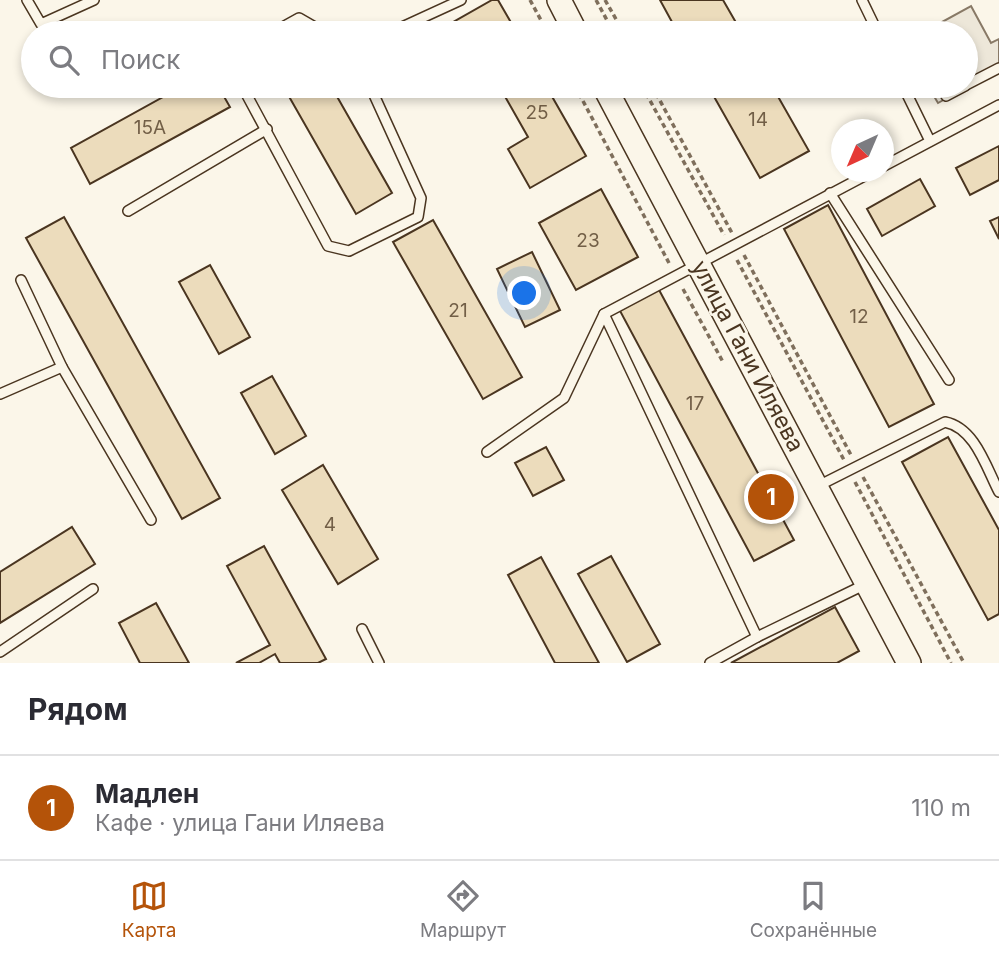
<!DOCTYPE html>
<html lang="ru">
<meta charset="utf-8">
<style>
:root{--surface:#fff;--page:#f7f7f7;--text:#2b2b33;--muted:#7c7c81;--line:#e1e1e2;--accent:#b45309}
body{margin:0;font-family:Inter,sans-serif;background:var(--page);color:var(--text)}
.compass{position:absolute;left:831px;top:119px;width:63px;height:63px;border-radius:50%;background:var(--surface);box-shadow:0 4px 10px #0003;rotate:224deg}
.you{position:absolute;left:525px;top:294px;width:24px;height:24px;margin:-18px;border:5px solid #fff;border-radius:50%;background:#1a73e8;box-shadow:0 0 0 10px #1a73e833}
.badge{display:grid;place-items:center;width:46px;height:46px;border-radius:50%;background:var(--accent);color:#fff;font-size:23px;font-weight:700}
.pin{position:absolute;translate:-50% -50%;border:4px solid #fff;box-shadow:0 2px 7px #0006}
.list{margin:0;padding:0;list-style:none}
h2{display:flex;justify-content:space-between;align-items:center;height:91px;margin:0;padding:0 28px;font-size:30px}
h2 small{font-size:23px;font-weight:400;color:var(--muted)}
.list li{display:grid;grid-template-columns:46px 1fr auto;gap:21px;align-items:center;box-sizing:border-box;height:105px;padding:0 28px;border-top:2px solid var(--line)}
.list b{display:block;font-size:26px;white-space:nowrap}
.list p{margin:0;font-size:23px;white-space:nowrap;color:var(--muted)}
.list em{font-size:23px;font-style:normal;color:var(--muted)}
.icon{flex:none;width:38px;height:38px;fill:none;stroke:currentColor;stroke-width:2;stroke-linecap:round;stroke-linejoin:round}
.map{position:relative;flex:none;width:999px;height:663px;overflow:hidden}
.search{position:absolute;background:var(--surface);box-shadow:0 4px 10px #0003;left:21px;right:21px;top:21px;height:77px;display:flex;align-items:center;gap:18px;box-sizing:border-box;padding:0 24px;border-radius:38px;color:var(--muted);font-size:26px}
.sheet{height:196px;background:var(--surface)}
nav{display:flex;justify-content:space-around;align-items:center;box-sizing:border-box;height:98px;border-top:2px solid var(--line);background:var(--surface);font-size:19px;color:var(--muted)}
nav a{display:grid;justify-items:center;gap:4px}
nav .on{color:var(--accent)}
.map>svg:first-child{display:block}
.parking{fill:#ede7d9;stroke:#887966;stroke-width:2}
.building{fill:#ecdcbc;stroke:#4a3520;stroke-width:2}
.lines{fill:none;stroke-linecap:round;stroke-linejoin:round}
.service-casing{stroke:#4a3520;stroke-width:12}
.tertiary-casing{stroke:#4a3520;stroke-width:26}
.path{stroke:#7f6f5c;stroke-width:3.5;stroke-dasharray:5 3.5;stroke-linecap:butt}
.service{stroke:#fbf6e9;stroke-width:9}
.tertiary{stroke:#fbf6e9;stroke-width:23}
.labels{text-anchor:middle;stroke-width:5;stroke-linejoin:round;paint-order:stroke}
.number-label{font-size:19px;fill:#725f47}
.street-label{font-size:23px;fill:#4a3520;stroke:#fbf6e9}
</style>
<div class="map">
<svg width="999" height="663" viewBox="0 0 999 663">
<rect width="100%" height="100%" fill="#fbf6e9"/>
<path class="parking" d="M971,6L991,43L999,39V69L938,103L928,86H966V33H922Z"/>
<g class="building">
<path d="M492,0H498L517,33H443L441,29Z"/>
<path d="M660,0H723L742,33H678Z"/>
<path d="M183,86H218L230,107L90,184L71,148Z"/>
<path d="M283,86H331L392,193L356,214Z"/>
<path d="M499,86H546L586,156L530,188L508,149L528,137Z"/>
<path d="M708,86H772L809,151L760,178Z"/>
<path d="M999,146V180L970,195L956,168Z"/>
<path d="M920,179L935,206L882,236L867,209Z"/>
<path d="M601,189L638,257L576,290L539,223Z"/>
<path d="M828,205L934,404L889,427L784,229Z"/>
<path d="M64,217L220,498L182,519L26,238Z"/>
<path d="M999,217V239L990,221Z"/>
<path d="M433,220L522,377L483,399L393,242Z"/>
<path d="M532,252L560,310L525,327L497,269Z"/>
<path d="M210,265L250,337L219,354L179,282Z"/>
<path d="M658,288L794,540L754,561L619,309Z"/>
<path d="M272,376L306,436L275,454L241,393Z"/>
<path d="M948,437L999,530V614L988,620L902,462Z"/>
<path d="M546,447L564,480L533,496L515,463Z"/>
<path d="M323,465L378,559L338,584L282,490Z"/>
<path d="M72,527L95,564L0,623V572Z"/>
<path d="M264,546L326,659L318,663H280L275,654L259,663H236L270,645L227,566Z"/>
<path d="M611,556L660,644L627,662L578,574Z"/>
<path d="M541,557L599,663H555L508,575Z"/>
<path d="M156,603L189,663H140L119,623Z"/>
<path d="M835,607L859,651L837,663H731Z"/>
</g>
<g class="lines">
<g class="service-casing">
<g id="service">
<path d="M27,0L41,24L94,0"/>
<path d="M862,0L878,33"/>
<path d="M272,33L299,18L325,33"/>
<path d="M389,33L461,0"/>
<path d="M966,85L999,68"/>
<path d="M242,86L328,246L349,251L418,217L421,198L370,86"/>
<path d="M903,86L930,141"/>
<path d="M946,96L965,86"/>
<path d="M884,166L999,105"/>
<path d="M830,193L949,380"/>
<path d="M128,211L267,129"/>
<path d="M21,280L62,367L151,520"/>
<path d="M604,314L757,637L710,663"/>
<path d="M0,394L62,367"/>
<path d="M487,452L564,398L604,314L872,172"/>
<path d="M818,486L945,422C975,428 986,467 999,492"/>
<path d="M362,629L379,663"/>
<path d="M757,637L866,584"/>
<path d="M0,652L93,589"/>
</g>
</g>
<g class="tertiary-casing">
<g id="tertiary">
<path d="M559,0L576,33"/>
<path d="M604,86L909,663"/>
</g>
</g>
<g class="path">
<path d="M530,0L548,33"/>
<path d="M596,0L614,33"/>
<path d="M605,0L624,33"/>
<path d="M575,86L669,263"/>
<path d="M642,86L724,235"/>
<path d="M652,86L732,233"/>
<path d="M744,255L851,455"/>
<path d="M737,260L844,460"/>
<path d="M683,289L723,362"/>
<path d="M863,477L964,663"/>
<path d="M855,482L951,663"/>
</g>
<use href="#service" class="service"/>
<use href="#tertiary" class="tertiary"/>
</g>
<g class="labels">
<g class="number-label">
<text x="537" y="119">25</text>
<text x="758" y="126">14</text>
<text x="150" y="134">15А</text>
<text x="588" y="247">23</text>
<text x="458" y="317">21</text>
<text x="859" y="323">12</text>
<text x="695" y="410">17</text>
<text x="330" y="531">4</text>
</g>
<g class="street-label">
<text transform="translate(748 356) rotate(62)" y="8">улица Гани Иляева</text>
</g>
</g>
</svg>
<svg class="compass" viewBox="-18 -18 36 36"><path d="M0-13l5 13h-10z" fill="#e53935"/><path d="M0 13l5-13h-10z" fill="#7c7c81"/></svg>
<div class="you"></div>
<div class="pin badge" style="left:771px;top:497px">1</div>
<div class="search"><svg class="icon" aria-label="search" viewBox="0 0 24 24"><circle cx="10" cy="10" r="6"/><path d="M15 15l6 6"/></svg>Поиск</div>
</div>
<section class="sheet">
<h2>Рядом<small></small></h2>
<ul class="list">
<li><span class="badge">1</span><div><b>Мадлен</b><p>Кафе · улица Гани Иляева</p></div><em>110 m</em></li>
</ul>
</section>
<nav>
<a class="on"><svg class="icon" aria-label="map" viewBox="0 0 24 24"><path d="M3 6l6-2 6 2 6-2v14l-6 2-6-2-6 2zM9 4v14M15 6v14"/></svg>Карта</a>
<a><svg class="icon" aria-label="directions" viewBox="0 0 24 24"><path d="M12 3l9 9-9 9-9-9zM9 14v-3h6M13 9l2 2-2 2"/></svg>Маршрут</a>
<a><svg class="icon" aria-label="saved" viewBox="0 0 24 24"><path d="M7 4h10v16l-5-4-5 4z"/></svg>Сохранённые</a>
</nav>
